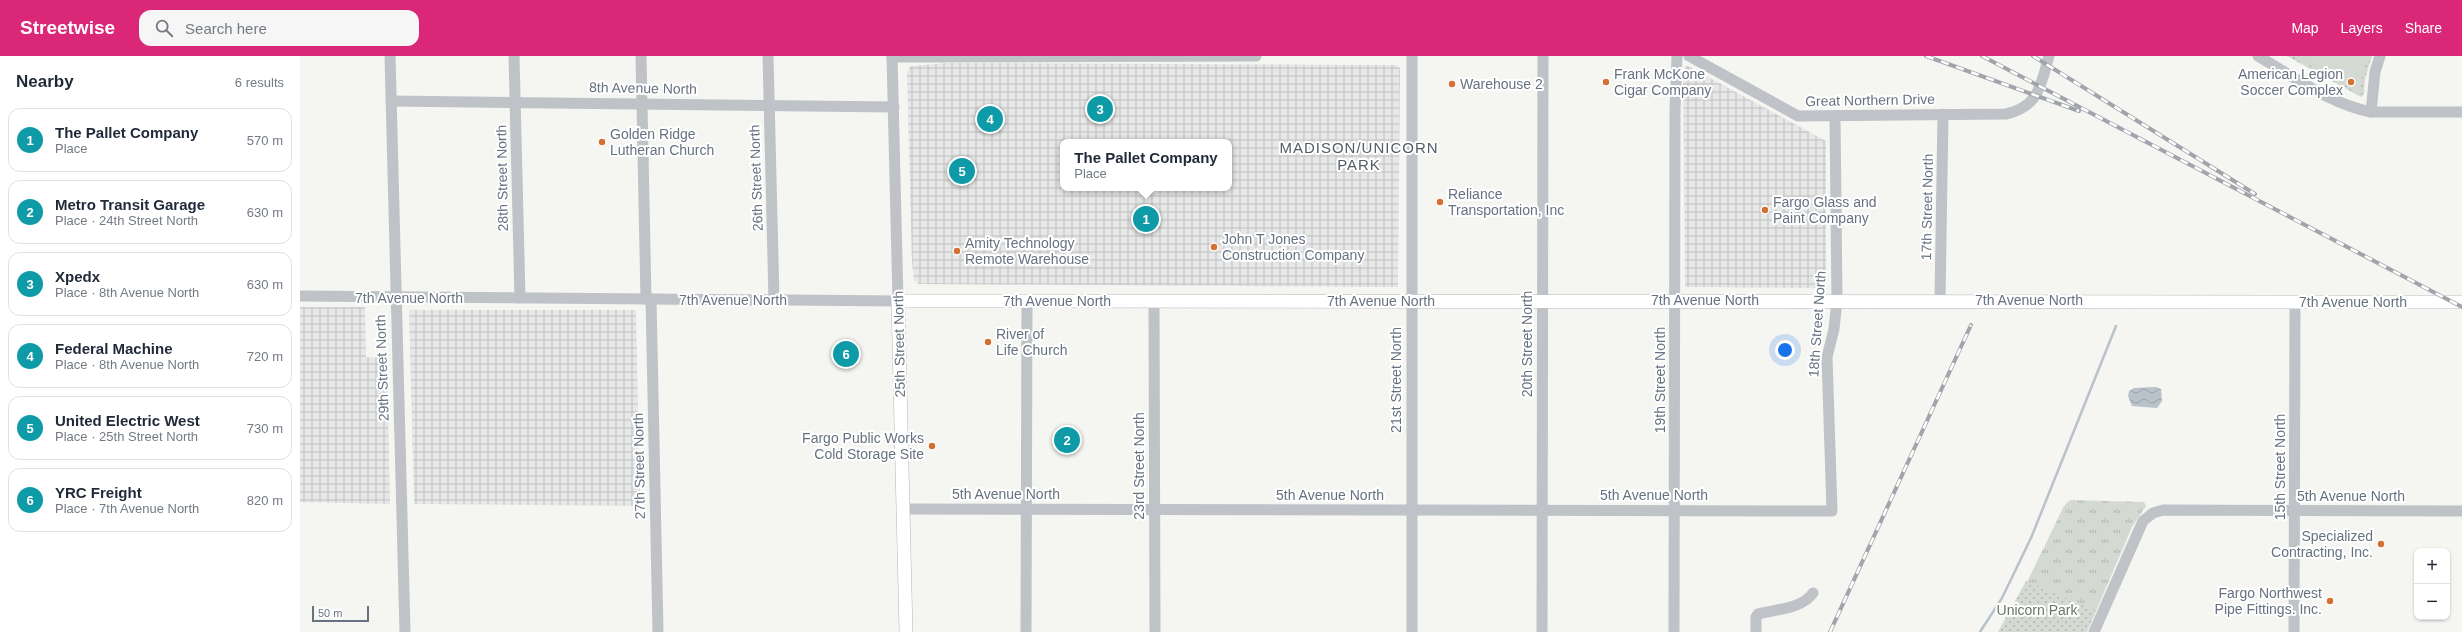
<!DOCTYPE html>
<meta charset="utf-8">
<style>
:root{--surface:#fff;--page:#f6f6f7;--text:#1f2937;--muted:#747a83;--line:#e0e1e3;--accent:#db2777}
body{margin:0;font-family:Helvetica,sans-serif;background:var(--page);color:var(--text)}
.controls{position:absolute;right:12px;bottom:12px;display:grid;overflow:hidden;border-radius:8px;box-shadow:0 1px 3px #0004}
.controls button{width:36px;height:36px;display:grid;place-items:center;padding:0;border:0;border-bottom:1px solid var(--line);background:var(--surface);color:var(--text);font:20px sans-serif}
.scale{position:absolute;left:12px;bottom:10px;width:57px;box-sizing:border-box;padding-left:4px;border:2px solid #677281;border-top:0;font-size:11px;line-height:14px;white-space:nowrap;color:#677281;-webkit-text-stroke:3px #fff;paint-order:stroke}
.you{position:absolute;left:1485px;top:294px;width:14px;height:14px;margin:-10px;border:3px solid #fff;border-radius:50%;background:#1a73e8;box-shadow:0 0 0 6px #1a73e833}
.badge{display:grid;place-items:center;width:26px;height:26px;border-radius:50%;background:var(--accent);color:#fff;font-size:13px;font-weight:700}
.pin{position:absolute;translate:-50% -50%;border:2px solid #fff;box-shadow:0 1px 4px #0006}
.popup{position:absolute;left:760px;top:83px;width:172px;height:52px;box-sizing:border-box;display:grid;place-content:center;border-radius:8px;background:var(--surface);filter:drop-shadow(0 1px 3px #0005);font-size:13px;white-space:nowrap;color:var(--muted)}
.popup b{font-size:15px;color:var(--text)}
.popup::after{content:'';position:absolute;left:50%;top:100%;margin-left:-8px;border:8px solid transparent;border-top-color:var(--surface)}
.list{margin:0;padding:0;list-style:none}
h2{display:flex;justify-content:space-between;align-items:center;height:52px;margin:0;padding:0 16px;font-size:17px}
h2 small{font-size:13px;font-weight:400;color:var(--muted)}
.list li{display:grid;grid-template-columns:26px 1fr auto;gap:12px;align-items:center;box-sizing:border-box;height:64px;margin:0 8px 8px;padding:0 8px;border:1px solid var(--line);border-radius:12px}
.list b{display:block;font-size:15px;white-space:nowrap}
.list p{margin:0;font-size:13px;white-space:nowrap;color:var(--muted)}
.list em{font-size:13px;font-style:normal;color:var(--muted)}
.icon{flex:none;width:22px;height:22px;fill:none;stroke:currentColor;stroke-width:2;stroke-linecap:round;stroke-linejoin:round}
.map{position:relative;flex:none;width:2162px;height:576px;overflow:hidden}
header{display:flex;align-items:center;gap:24px;box-sizing:border-box;height:56px;padding:0 20px;background:var(--accent);color:#fff}
header strong{font-size:19px}
nav{display:flex;gap:22px;margin-inline-start:auto;font-size:14px}
.search{width:280px;height:36px;background:var(--page);display:flex;align-items:center;gap:10px;box-sizing:border-box;padding:0 14px;border-radius:12px;color:var(--muted);font-size:15px}
main{display:flex}
aside{flex:1;background:var(--surface)}
.map>svg:first-child{display:block}
.industrial{fill:url(#industrial-grid);fill-rule:evenodd}
.grass{fill:url(#grass-tufts)}
.park{fill:url(#park-dots)}
.garden{fill:#d4dad2}
.water{fill:url(#water-waves)}
.lines{fill:none;stroke-linecap:round;stroke-linejoin:round}
.stream{stroke:#b9c2c8;stroke-width:2.5}
.major-casing{stroke:#b3b6ba;stroke-width:14}
.minor{stroke:#bfc2c6;stroke-width:11}
.major{stroke:#fff;stroke-width:13}
.rail-casing{stroke:#a1a5ab;stroke-width:4}
.rail{stroke:#fff;stroke-width:2.5;stroke-dasharray:8;stroke-linecap:butt}
.poi-dot{fill:#d57033;stroke:#fff;stroke-width:1.5}
.labels{text-anchor:middle;stroke-width:4;stroke-linejoin:round;paint-order:stroke}
.poi-label{font-size:14px;fill:#677281;stroke:#fff;text-anchor:start}
.street-label{font-size:14px;fill:#677281;stroke:#fff}
.park-label{font-size:14px;fill:#667965;stroke:#fff}
.neighbourhood-label{font-size:15px;letter-spacing:1px;fill:#545c67;stroke:#fff}
</style>
<header>
<strong>Streetwise</strong>
<div class="search"><svg class="icon" aria-label="search" viewBox="0 0 24 24"><circle cx="10" cy="10" r="6"/><path d="M15 15l6 6"/></svg>Search here</div>
<nav><a>Map</a><a>Layers</a><a>Share</a></nav>
</header>
<main>
<aside>
<h2>Nearby<small>6 results</small></h2>
<ul class="list">
<li><span class="badge" style="background:#0f9aa8">1</span><div><b>The Pallet Company</b><p>Place</p></div><em>570 m</em></li>
<li><span class="badge" style="background:#0f9aa8">2</span><div><b>Metro Transit Garage</b><p>Place · 24th Street North</p></div><em>630 m</em></li>
<li><span class="badge" style="background:#0f9aa8">3</span><div><b>Xpedx</b><p>Place · 8th Avenue North</p></div><em>630 m</em></li>
<li><span class="badge" style="background:#0f9aa8">4</span><div><b>Federal Machine</b><p>Place · 8th Avenue North</p></div><em>720 m</em></li>
<li><span class="badge" style="background:#0f9aa8">5</span><div><b>United Electric West</b><p>Place · 25th Street North</p></div><em>730 m</em></li>
<li><span class="badge" style="background:#0f9aa8">6</span><div><b>YRC Freight</b><p>Place · 7th Avenue North</p></div><em>820 m</em></li>
</ul>
</aside>
<div class="map">
<svg width="2162" height="576" viewBox="0 0 2162 576">
<defs>
<pattern id="industrial-grid" width="8" height="8" patternUnits="userSpaceOnUse"><rect width="8" height="8" fill="#e6e7e6"/><path d="M0 4h8M4 0v8" fill="none" stroke="#bec0c0"/></pattern>
<pattern id="grass-tufts" width="24" height="20" patternUnits="userSpaceOnUse"><rect width="24" height="20" fill="#d4dad2"/><path d="M3 7l-1-3M5 7V3M7 7l1-3M15 17l-1-3M17 17v-4M19 17l1-3" fill="none" stroke="#b0b5b0"/></pattern>
<pattern id="park-dots" width="8" height="8" patternUnits="userSpaceOnUse"><rect width="8" height="8" fill="#d4dad2"/><path d="M2 2h.1M6 6h.1" fill="none" stroke="#b0b5b0" stroke-width="1.8" stroke-linecap="round"/></pattern>
<pattern id="water-waves" width="16" height="10" patternUnits="userSpaceOnUse"><rect width="16" height="10" fill="#b9c2c8"/><path d="M0 5q4-4 8 0t8 0" fill="none" stroke="#9aa2a8"/></pattern>
</defs>
<rect width="100%" height="100%" fill="#f5f5f2"/>
<g class="industrial">
<path d="M647,7L1096,9L1100,12L1098,231L618,228L614,224L612,206L607,18L610,10ZM763,86H929V132H763Z"/>
<path d="M1386,9L1526,85V232L1385,231L1383,18Z"/>
<path d="M0,251H65L66,301L87,302L90,448L0,446Z"/>
<path d="M109,254H336L340,450L114,448Z"/>
</g>
<path class="grass" d="M1770,444L1844,446L1846,450L1832,471L1796,555L1727,526L1764,450Z"/>
<g class="park">
<path d="M1987,0H2072L2065,23L2064,38L2061,41Z"/>
<path d="M1726,525L1796,555L1787,576H1698Z"/>
</g>
<path class="garden" d="M1994,0H2068L2063,14L2060,37Z"/>
<path class="water" d="M1856,331L1861,333L1862,345L1857,352L1832,350L1828,340L1829,335L1834,332Z"/>
<g class="lines">
<path class="stream" d="M1680,576L1702,542L1731,482L1816,270"/>
<g class="major-casing">
<path id="major" d="M606,576L598,245L2162,246"/>
</g>
<g class="minor">
<path d="M90,0L105,576"/>
<path d="M214,0L220,242"/>
<path d="M341,0L346,243"/>
<path d="M468,0L474,244"/>
<path d="M1389,0L1498,60L1706,58C1739,51 1741,28 1749,0"/>
<path d="M1958,0C1994,21 2030,48 2071,56H2162"/>
<path d="M592,1L956,0"/>
<path d="M91,45L594,51"/>
<path d="M2071,56L2075,16L2080,0"/>
<path d="M0,240L598,245L592,0"/>
<path d="M351,243L358,576"/>
<path d="M1640,244L1643,58"/>
<path d="M854,245L855,576"/>
<path d="M603,453L1532,455L1527,301L1534,273L1537,245L1535,60"/>
<path d="M726,576L727,245"/>
<path d="M1112,576V0"/>
<path d="M1242,576L1243,0"/>
<path d="M1374,576L1375,55L1377,0"/>
<path d="M1456,576V561L1458,558C1476,553 1502,553 1513,537"/>
<path d="M1794,576L1843,465L1853,457L1863,454L2162,455"/>
<path d="M1994,576L1995,246"/>
</g>
<use href="#major" class="major"/>
<g class="rail-casing">
<g id="rail">
<path d="M1626,0L1779,55"/>
<path d="M1682,0L2162,251"/>
<path d="M1733,0L1955,138"/>
<path d="M1530,576L1671,269"/>
</g>
</g>
<use href="#rail" class="rail"/>
</g>
<g class="poi-dot">
<circle cx="1306" cy="26" r="4"/>
<circle cx="2051" cy="26" r="4"/>
<circle cx="1152" cy="28" r="4"/>
<circle cx="302" cy="86" r="4"/>
<circle cx="1140" cy="146" r="4"/>
<circle cx="1465" cy="154" r="4"/>
<circle cx="914" cy="191" r="4"/>
<circle cx="657" cy="195" r="4"/>
<circle cx="688" cy="286" r="4"/>
<circle cx="632" cy="390" r="4"/>
<circle cx="2081" cy="488" r="4"/>
<circle cx="2030" cy="545" r="4"/>
</g>
<g class="labels">
<g class="poi-label">
<text x="1314" y="23">Frank McKone<tspan x="1314" dy="16">Cigar Company</tspan></text>
<text x="2043" y="23" text-anchor="end">American Legion<tspan x="2043" dy="16">Soccer Complex</tspan></text>
<text x="1160" y="33">Warehouse 2</text>
<text x="310" y="83">Golden Ridge<tspan x="310" dy="16">Lutheran Church</tspan></text>
<text x="1148" y="143">Reliance<tspan x="1148" dy="16">Transportation, Inc</tspan></text>
<text x="1473" y="151">Fargo Glass and<tspan x="1473" dy="16">Paint Company</tspan></text>
<text x="922" y="188">John T Jones<tspan x="922" dy="16">Construction Company</tspan></text>
<text x="665" y="192">Amity Technology<tspan x="665" dy="16">Remote Warehouse</tspan></text>
<text x="696" y="283">River of<tspan x="696" dy="16">Life Church</tspan></text>
<text x="624" y="387" text-anchor="end">Fargo Public Works<tspan x="624" dy="16">Cold Storage Site</tspan></text>
<text x="2073" y="485" text-anchor="end">Specialized<tspan x="2073" dy="16">Contracting, Inc.</tspan></text>
<text x="2022" y="542" text-anchor="end">Fargo Northwest<tspan x="2022" dy="16">Pipe Fittings. Inc.</tspan></text>
</g>
<g class="street-label">
<text transform="translate(343 32) rotate(1)" y="5">8th Avenue North</text>
<text transform="translate(1570 44) rotate(-1)" y="5">Great Northern Drive</text>
<text transform="translate(202 122) rotate(-91)" y="5">28th Street North</text>
<text transform="translate(456 122) rotate(-92)" y="5">26th Street North</text>
<text transform="translate(1627 151) rotate(-89)" y="5">17th Street North</text>
<text x="109" y="247">7th Avenue North</text>
<text x="433" y="249">7th Avenue North</text>
<text x="1405" y="249">7th Avenue North</text>
<text x="1729" y="249">7th Avenue North</text>
<text x="757" y="250">7th Avenue North</text>
<text x="1081" y="250">7th Avenue North</text>
<text x="2053" y="251">7th Avenue North</text>
<text transform="translate(1517 268) rotate(-86)" y="5">18th Street North</text>
<text transform="translate(599 288) rotate(-91)" y="5">25th Street North</text>
<text transform="translate(1227 288) rotate(-90)" y="5">20th Street North</text>
<text transform="translate(82 312) rotate(-92)" y="5">29th Street North</text>
<text transform="translate(1096 324) rotate(-90)" y="5">21st Street North</text>
<text transform="translate(1360 324) rotate(-90)" y="5">19th Street North</text>
<text transform="translate(339 410) rotate(-91)" y="5">27th Street North</text>
<text transform="translate(839 410) rotate(-90)" y="5">23rd Street North</text>
<text transform="translate(1980 411) rotate(-90)" y="5">15th Street North</text>
<text x="706" y="443">5th Avenue North</text>
<text x="1030" y="444">5th Avenue North</text>
<text x="1354" y="444">5th Avenue North</text>
<text x="2051" y="445">5th Avenue North</text>
</g>
<g class="park-label">
<text x="1737" y="559">Unicorn Park</text>
</g>
<g class="neighbourhood-label">
<text x="1059" y="97">MADISON/UNICORN<tspan x="1059" dy="17">PARK</tspan></text>
</g>
</g>
</svg>
<div class="controls">
<button>+</button>
<button>−</button>
</div>
<div class="scale">50 m</div>
<div class="you"></div>
<div class="pin badge" style="left:846px;top:163px;background:#0f9aa8">1</div>
<div class="popup"><b>The Pallet Company</b>Place</div>
<div class="pin badge" style="left:767px;top:384px;background:#0f9aa8">2</div>
<div class="pin badge" style="left:800px;top:53px;background:#0f9aa8">3</div>
<div class="pin badge" style="left:690px;top:63px;background:#0f9aa8">4</div>
<div class="pin badge" style="left:662px;top:115px;background:#0f9aa8">5</div>
<div class="pin badge" style="left:546px;top:298px;background:#0f9aa8">6</div>
</div>
</main>
